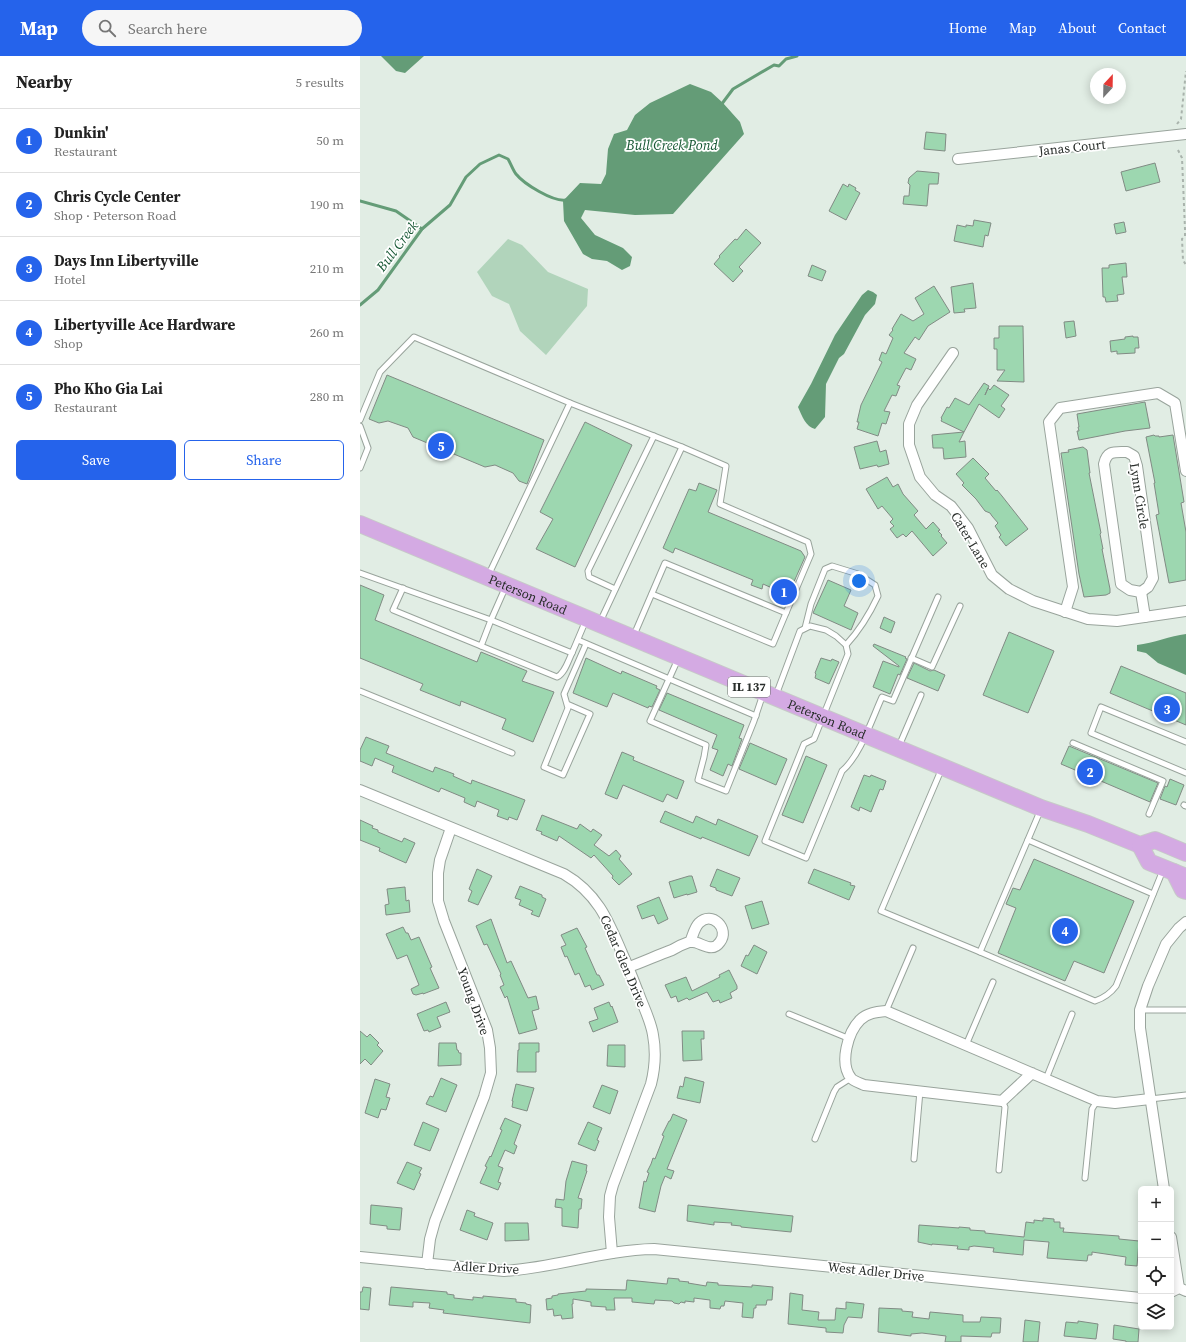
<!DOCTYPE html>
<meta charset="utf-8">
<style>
:root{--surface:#fff;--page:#f6f6f6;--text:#222;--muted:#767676;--line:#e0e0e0;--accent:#2563eb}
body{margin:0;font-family:"Source Serif 4",serif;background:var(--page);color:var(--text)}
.controls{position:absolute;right:12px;bottom:12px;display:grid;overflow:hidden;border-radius:6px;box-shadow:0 2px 10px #0003}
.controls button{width:36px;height:36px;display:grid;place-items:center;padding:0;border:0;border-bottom:1px solid var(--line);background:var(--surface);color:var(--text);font:20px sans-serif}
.compass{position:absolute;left:730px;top:12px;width:36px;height:36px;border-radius:50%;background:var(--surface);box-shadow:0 2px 10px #0003;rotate:22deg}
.you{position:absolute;left:499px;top:525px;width:14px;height:14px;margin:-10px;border:3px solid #fff;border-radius:50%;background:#1a73e8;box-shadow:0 0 0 6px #1a73e833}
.badge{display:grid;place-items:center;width:26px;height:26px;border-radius:50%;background:var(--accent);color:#fff;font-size:13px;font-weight:700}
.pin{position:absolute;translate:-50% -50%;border:2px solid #fff;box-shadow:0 1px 4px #0006}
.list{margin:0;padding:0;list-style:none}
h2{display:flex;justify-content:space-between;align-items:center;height:52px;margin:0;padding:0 16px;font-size:17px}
h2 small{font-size:13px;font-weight:400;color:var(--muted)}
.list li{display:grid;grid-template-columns:26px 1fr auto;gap:12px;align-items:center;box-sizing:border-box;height:64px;padding:0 16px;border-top:1px solid var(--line)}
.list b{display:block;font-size:15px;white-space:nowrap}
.list p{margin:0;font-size:13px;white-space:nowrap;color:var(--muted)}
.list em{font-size:13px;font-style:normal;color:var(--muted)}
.actions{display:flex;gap:8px;padding:12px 16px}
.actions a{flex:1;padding:9px 0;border:1px solid var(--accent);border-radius:6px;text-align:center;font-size:14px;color:var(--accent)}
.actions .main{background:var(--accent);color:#fff}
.icon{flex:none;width:22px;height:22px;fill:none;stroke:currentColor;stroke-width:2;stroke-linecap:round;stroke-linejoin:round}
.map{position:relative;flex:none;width:826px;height:1286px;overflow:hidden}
header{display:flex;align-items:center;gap:24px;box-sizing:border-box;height:56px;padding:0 20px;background:var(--accent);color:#fff}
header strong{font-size:19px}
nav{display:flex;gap:22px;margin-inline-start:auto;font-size:14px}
.search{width:280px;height:36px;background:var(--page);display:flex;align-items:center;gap:10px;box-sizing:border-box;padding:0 14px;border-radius:22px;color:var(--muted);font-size:15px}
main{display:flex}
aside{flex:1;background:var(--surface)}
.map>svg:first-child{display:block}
.green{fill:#b1d4bb}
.water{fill:#649c77}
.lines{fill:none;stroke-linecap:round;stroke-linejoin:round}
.stream{stroke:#649c77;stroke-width:3}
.building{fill:#9dd7b0;stroke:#818b84}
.lane-casing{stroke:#99a49c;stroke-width:7}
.street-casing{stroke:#99a49c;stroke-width:12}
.primary-casing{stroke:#c7c9c8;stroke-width:18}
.path{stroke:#a9b3ac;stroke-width:2;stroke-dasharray:3 3;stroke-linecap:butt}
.lane{stroke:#fff;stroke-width:5}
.street{stroke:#fff;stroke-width:10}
.primary{stroke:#d4aae3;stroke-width:16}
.labels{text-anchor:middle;stroke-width:3.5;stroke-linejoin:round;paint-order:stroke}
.shield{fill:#fff;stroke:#696d6b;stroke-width:1}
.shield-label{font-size:12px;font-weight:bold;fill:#292e2b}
.street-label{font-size:13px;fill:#292e2b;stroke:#fff}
.water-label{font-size:14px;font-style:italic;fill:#165733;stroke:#fff}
</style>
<header>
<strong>Map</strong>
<div class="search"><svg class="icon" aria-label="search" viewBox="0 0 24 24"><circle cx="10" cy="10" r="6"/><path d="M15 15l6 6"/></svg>Search here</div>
<nav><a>Home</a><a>Map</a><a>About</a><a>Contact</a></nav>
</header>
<main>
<aside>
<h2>Nearby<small>5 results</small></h2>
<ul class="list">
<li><span class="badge">1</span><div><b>Dunkin'</b><p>Restaurant</p></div><em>50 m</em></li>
<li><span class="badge">2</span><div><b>Chris Cycle Center</b><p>Shop · Peterson Road</p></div><em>190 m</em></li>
<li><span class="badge">3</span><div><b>Days Inn Libertyville</b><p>Hotel</p></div><em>210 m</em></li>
<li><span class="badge">4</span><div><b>Libertyville Ace Hardware</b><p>Shop</p></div><em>260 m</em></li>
<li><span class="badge">5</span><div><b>Pho Kho Gia Lai</b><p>Restaurant</p></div><em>280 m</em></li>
</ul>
<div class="actions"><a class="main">Save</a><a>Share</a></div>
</aside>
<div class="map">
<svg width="826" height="1286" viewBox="0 0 826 1286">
<rect width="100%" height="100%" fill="#e1ede4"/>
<path class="green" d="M148,183L162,189L188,216L228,233L227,250L186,299L160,275L149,248L132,240L117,216Z"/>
<g class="water">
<path d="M21,0H64L45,17L36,15Z"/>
<path d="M330,28L351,36L363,47L380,66L384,78L313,158L275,159L225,154L221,162L235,179L263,192L272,201L270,210L262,214L247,205L232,203L223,198L204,165L203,145L220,127L241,128L246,118L248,93L254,78L267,74L275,59L290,47Z"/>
<path d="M508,234L513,236L517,239L515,248L505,259L484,298L479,302L466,328L465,361L455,373C446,371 442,360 438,351L451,328L475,279L502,239Z"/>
<path d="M826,578V619L798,607L786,597L777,595V589C794,587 810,580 826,578Z"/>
</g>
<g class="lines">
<g class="stream">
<path d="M361,49L373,33L414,9L419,10L426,3L437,0"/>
<path d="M0,145L36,155L62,173"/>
<path d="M0,249L18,234L62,173L90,149L106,121L120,108L139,99L148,103C151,108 153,114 156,118C164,128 193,146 206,144"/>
</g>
</g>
<g class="building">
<path d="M566,76L586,78L585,95L564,93Z"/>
<path d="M795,107L800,126L766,135L761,116Z"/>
<path d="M557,115L579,117L578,128H569L567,150L543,148L544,140H549L550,129L548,127L549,122Z"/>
<path d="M483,128L488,131L489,128L496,132L495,134L500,137L486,164L469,155Z"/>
<path d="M614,164L631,167L628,180L625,179L623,191L594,185L597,169L606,171V169L613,170Z"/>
<path d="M764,166L766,176L756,178L754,168Z"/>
<path d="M386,173L401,187L379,211L383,215L373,226L354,208L360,201L359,200L375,183L377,184Z"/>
<path d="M766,207L767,221H762L764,238L757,239L758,245L746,246L745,241H743L742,212H749V209Z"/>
<path d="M452,209L466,215L462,225L448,220Z"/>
<path d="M613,227L616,252L604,253L605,256L594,257L591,231Z"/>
<path d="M574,230L590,256L568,270L559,284L555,281L544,297L556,303L551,314L546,312L537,329L540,330L536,340L532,339L524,355L530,356L526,368L522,367L518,380L497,373L499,366H497L501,349L522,306L519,304L522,296L526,298L533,282L529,279L533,274L532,273L541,258L553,265L564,258L555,242Z"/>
<path d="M714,265L716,280L706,282L704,266Z"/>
<path d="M639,270H663L664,326L637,325L645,314H637V293H634V282H639Z"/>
<path d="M773,280V281H778L779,292H775V297L757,298V295L751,296L750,285L765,283V281Z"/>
<path d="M27,319L184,384L167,428L159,425L153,417L135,409L125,411L53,381L48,372L28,365L19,367L9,363Z"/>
<path d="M624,327L629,330L625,339L628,332L630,334L634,329L649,339L641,350L645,353L639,362L619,348L604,376L581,365L582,363L581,362L587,351L589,352L595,342L609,349Z"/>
<path d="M785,346L790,372L765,375L719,384L717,375H719L718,371H719L717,358Z"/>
<path d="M225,366L272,389L215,511L176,493L193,463L180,456Z"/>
<path d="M604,376L599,386L605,385L606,401L584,403L583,392H573L572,379Z"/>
<path d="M794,379L795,380H799V381L813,379L824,446L821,447L826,476V524L809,527L796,459L799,458L794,427H795L786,381Z"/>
<path d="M517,385L520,396L526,394L529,408L518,411L517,409L500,413L494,391Z"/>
<path d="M723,391L727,394L730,417H729L741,477L740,478L743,493H742L750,533V537L746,539L724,541L719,518L701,397L709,396L708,394Z"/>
<path d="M613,402L629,418L625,422L636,435L637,434L642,440L668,473L646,490L639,481L641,479L635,470L638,467L632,460L630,457L625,455L616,443L602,429L604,427L596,418Z"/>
<path d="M527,421L533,431L538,428L543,438L558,455L554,459L566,473L573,466L580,474L578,475L582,479L581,480L587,487L573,500L552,475L546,481L543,478L537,482L530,473L534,470L530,466L533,463L522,450L518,453L506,433Z"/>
<path d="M339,427L357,434L348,456L441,495L445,501L428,539L403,528L402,533L391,529L393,524L315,492L313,497L303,492L329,433L336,435Z"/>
<path d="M468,524L491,534L484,550L498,557L491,574L453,557Z"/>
<path d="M0,529L24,539L15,564L117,606L121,596L167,615L162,625L194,636L173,686L142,673L146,663L101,645L100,650L60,634L63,628L0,602Z"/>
<path d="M524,561L535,566L531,577L520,572Z"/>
<path d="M649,576L694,595L668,657L623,639Z"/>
<path d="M514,588L546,601L545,602L547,603L540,619L538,618L530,638L513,631L523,605L539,611V610L513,590Z"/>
<path d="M226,602L261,618L262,615L297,630L296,632L300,634L292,651L289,650L288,652L253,637L247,651L213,637Z"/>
<path d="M461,602L471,605L472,603L479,606L469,628L455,622L456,618L455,617Z"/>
<path d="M554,607L570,615L574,614L585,619L578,635L547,622Z"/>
<path d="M761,610L826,637V669L750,637Z"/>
<path d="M307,637L384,669L379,682L382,683L372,710L368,708L363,720L350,714L358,694L352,692L357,679L299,654Z"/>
<path d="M6,681L29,690L26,697L73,716L75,711L94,718L93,720L111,728L112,724L165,744L157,764L149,761L148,764L137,760L139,754L117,745L115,751L104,746L105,742L81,732L79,736L32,716L34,710L15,702L12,710L0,705V694Z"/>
<path d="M390,687L427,703L416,729L379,713Z"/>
<path d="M709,690L798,727L790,746L701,708Z"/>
<path d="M262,696L274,701L273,704L324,725L317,743L307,738L303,746L263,729L257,743L245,738Z"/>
<path d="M446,700L467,709L443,767L422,759Z"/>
<path d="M504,719L510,721L511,719L526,725L523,734L520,733L511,756L500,751L499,755L491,751Z"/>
<path d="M810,723L824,729L816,749L800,743L805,730L807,731Z"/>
<path d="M305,755L333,767L336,760L356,769L358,763L398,780L389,800L342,781L341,783L300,766Z"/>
<path d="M182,759L217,773L220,768L231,776L233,773L242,779L234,789L249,800L256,794L261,800L259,803L272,818L259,829L252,822L253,820L234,799L231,802L199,780L197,785L181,778L182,776L176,774Z"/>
<path d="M0,764L13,770L12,772L18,774V776L42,786L44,782L55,787L46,807L19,795L20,792L0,784Z"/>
<path d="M674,803L774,845L744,917L714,905L705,925L638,897L656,852L646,848L653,832L660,834Z"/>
<path d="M117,813L132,820L118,849L108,845L112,835L109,833Z"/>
<path d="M357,813L380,822L372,840L356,834V832L350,830Z"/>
<path d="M454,813L491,827L490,829L495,830L489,844L448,827Z"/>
<path d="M329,820H332L337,836L327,839V838L314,842L309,826Z"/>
<path d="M160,830L182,839V841L186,843L179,861L171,858L173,855L159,849L161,844L155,842Z"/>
<path d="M45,831L46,845L49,844L50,856L26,859L25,849L29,848L27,833Z"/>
<path d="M299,841L308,863L298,868L294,859L282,863L277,850Z"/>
<path d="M402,845L409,868L392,873L385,850Z"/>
<path d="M131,863L147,907L151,905L168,942L176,940L179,953L172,955L177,973L159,978L147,940L145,942L140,931L144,929L140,919L141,918L127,888L124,889L116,870Z"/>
<path d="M43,871L46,877H48L51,884L59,881L72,911L70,912L79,932L63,938V937L56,939L53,938L51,933L59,929L47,899L37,903L26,878Z"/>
<path d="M217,872L227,891L225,892L237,919H239L244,929L232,934L230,929L225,931L219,917L215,919L207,900L205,901L201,891L206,889L201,879Z"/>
<path d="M394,889L407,896L397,918L381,910L386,899L388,900Z"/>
<path d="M369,914L377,930V933L370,937L372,942L360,947L359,944L353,946L347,936L329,944L327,942L318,946L316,940L311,942L305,929L326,921L332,935L360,921L359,919Z"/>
<path d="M86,946L90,956L77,961L81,971L69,976L68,974L64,975L57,958Z"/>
<path d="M249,946L251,951L252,950L258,966L233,976L229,966L238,963L234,952Z"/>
<path d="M0,975L7,981L10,978L19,987L17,989L23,995L11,1009L5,1003L0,1008Z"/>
<path d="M322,975H344V983H341L342,1004L323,1005Z"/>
<path d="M79,987H96L97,994H98L99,997H101V1009L78,1010Z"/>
<path d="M159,987H179V996H176V1016H157L158,994H159Z"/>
<path d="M248,989H265V1011L247,1010Z"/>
<path d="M325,1021L344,1026L340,1047L317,1042L320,1030L323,1031Z"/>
<path d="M81,1022L97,1029L86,1056L66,1048L70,1040L73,1041Z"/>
<path d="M15,1023L30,1028L26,1041L30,1042L26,1054L21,1053L18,1062L5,1057Z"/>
<path d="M156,1028L174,1032L167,1055L152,1051L153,1045H152Z"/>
<path d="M242,1029L258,1035L250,1058L233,1051Z"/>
<path d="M313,1058L327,1064L307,1113L314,1115L311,1123L305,1120L301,1130L295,1156L279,1152L284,1125L286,1126L289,1117L287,1116L291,1108L293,1102L295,1103L304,1080L302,1079L309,1065H310Z"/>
<path d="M145,1062L161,1069L154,1088L157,1090L154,1098L145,1094L138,1110L143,1112L138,1126L141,1127L138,1134L120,1127L127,1111L125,1110L130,1100L131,1101L142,1074L140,1073Z"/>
<path d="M63,1066L79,1073L70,1095L54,1089Z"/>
<path d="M228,1066L242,1072L237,1084L239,1085L235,1095L218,1088Z"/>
<path d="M212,1105L227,1109L226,1115H227L218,1142L222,1143L221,1153H219L218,1172L202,1170V1152L195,1151L196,1143L204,1144L206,1125Z"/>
<path d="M47,1106L62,1112L59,1117L61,1118L54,1134L37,1127Z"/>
<path d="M11,1149L42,1152L40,1174L27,1173V1170L10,1168Z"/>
<path d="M328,1149L433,1160L431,1176L381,1171V1170L371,1169L372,1167L354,1166V1169L327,1165Z"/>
<path d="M107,1154L115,1157L114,1160L133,1167L127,1184L100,1174Z"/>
<path d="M683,1162L694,1163V1166H700V1172H704L703,1176L759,1180V1183L779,1185L777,1210L765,1209L766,1201L732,1196V1199H728L727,1205L687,1202L689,1186L664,1184L663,1199L633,1196L634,1192L614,1190L609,1191V1194L597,1193L598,1190L572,1188V1189L558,1186L559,1169L599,1172V1171L610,1172V1174L625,1175V1177L664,1181L666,1166L674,1167V1164L683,1165Z"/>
<path d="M145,1167H168L169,1184L145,1185Z"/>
<path d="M308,1222L319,1223V1225L329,1226L328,1227L346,1230L347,1226L358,1227V1229L392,1231V1229L413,1231L412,1244H407L406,1249H396V1252H394L393,1262L382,1261L383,1247L365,1245L364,1250H361L360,1253L350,1252V1244L334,1242V1246L325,1245V1247L321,1246L319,1248L314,1247L312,1245L295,1244L294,1248L272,1246V1242H254L255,1254H246V1251L231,1250V1246L213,1243V1248H212L213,1262L202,1263L201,1259L194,1260L193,1253L187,1254L186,1243L192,1242V1240L198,1239V1238L226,1235V1233L266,1234L267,1224L307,1228Z"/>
<path d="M3,1231L11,1232L9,1254L0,1253V1236H2Z"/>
<path d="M31,1231L87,1236V1238L94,1239V1242L113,1244V1241L123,1242V1240L156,1243V1246L166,1247V1248L171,1249L170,1267L83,1257L84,1254L69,1252L70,1247L53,1246V1251L29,1249Z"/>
<path d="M430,1237L443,1239L442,1254L459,1256L458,1264H475L476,1252L486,1253V1246L504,1248L502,1262L488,1261L484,1269L483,1277L466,1276V1272L428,1268Z"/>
<path d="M519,1252L542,1253V1255L553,1256L552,1261L569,1263L570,1256L603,1259V1266H620L621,1261L641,1262L640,1277H632L631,1281L601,1280V1286H585L586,1280L562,1277L551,1278V1280L518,1276Z"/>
<path d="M665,1264L680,1266L678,1286H663Z"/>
<path d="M718,1265L738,1268L736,1283L704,1280L706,1266L718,1267Z"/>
<path d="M754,1269L779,1273L778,1286H766V1285L753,1283Z"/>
</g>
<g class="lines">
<g class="lane-casing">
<g id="lane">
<path d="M210,347L322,391"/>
<path d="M0,364L20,316L54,281L210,347L128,520"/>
<path d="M0,370L8,392L0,412"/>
<path d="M0,517L131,564L146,530"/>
<path d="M43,532L33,554L121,590L131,564L212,597L226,564"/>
<path d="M255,533L229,521L228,515L294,380"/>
<path d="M292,538L413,588L426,557"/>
<path d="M240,566L322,391L366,410L360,448L448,486L451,498L426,557L305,507L274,579"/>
<path d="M445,572L451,548L465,513L472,510L498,518L515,529L518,540C510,557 499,575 486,589"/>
<path d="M218,584L396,660"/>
<path d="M121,590L197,621C205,617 208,605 212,597"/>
<path d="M551,602L572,611L600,550"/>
<path d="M318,603L290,665L346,689L344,701L338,724L366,735L394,665L403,638"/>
<path d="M0,635L152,697"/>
<path d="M416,639L440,575L450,570L466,574L476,580L486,589L488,598L454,683L444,688L405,785L446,802L482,715C500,700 512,663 522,641L533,645L578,541"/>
<path d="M207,648L230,658L203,719L184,711L208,652L204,638L226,588"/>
<path d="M826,686L741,651L731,677L826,717"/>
<path d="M713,687L803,725L789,758"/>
<path d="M539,690L561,639"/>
<path d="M582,712L521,855L620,896"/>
<path d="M824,749L826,750"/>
<path d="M681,753L620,896L735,945C744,942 750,938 756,930L803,814"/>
<path d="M668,784L793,838"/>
<path d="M780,954H826"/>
<path d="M526,955L553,892"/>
<path d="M429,958L490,983"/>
<path d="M606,989L633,926"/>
<path d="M686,1023L712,958"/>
<path d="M790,1043L826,1039"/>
<path d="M455,1083L474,1036L477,1031L491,1022"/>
<path d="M554,1103L560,1035"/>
<path d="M639,1114L645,1051L642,1045"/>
<path d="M725,1122L732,1053L737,1045"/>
</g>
</g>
<g class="street-casing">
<g id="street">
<path d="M598,103L826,78"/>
<path d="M593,297L557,349L549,368V389L560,421L575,439L591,450L608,472L632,519L649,533L673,545L728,563L757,565L826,555"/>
<path d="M767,396L774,400L777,410L793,522L788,531L781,536L770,534L761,528L744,408C747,394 755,396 767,396Z"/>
<path d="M781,536L785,561"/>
<path d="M705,556L713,531L689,366L700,352L798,337L815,347L826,415"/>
<path d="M0,734L204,818C237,837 248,864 262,897C268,910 273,923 278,936C283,950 291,965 293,979C296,995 295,1012 291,1028L253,1129L250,1140L249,1161L252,1197"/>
<path d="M269,911C283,906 298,899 312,894C317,891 323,888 329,886C340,884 351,899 360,886C370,873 352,854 339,867C334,872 333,880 330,886"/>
<path d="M672,1017L642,1045L504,1029C500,1027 493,1025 491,1022C479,1007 488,976 500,964C507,957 516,956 526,955L737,1045L755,1047L790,1043"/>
<path d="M804,1133L780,972V954L788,930L806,888L819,872L826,866"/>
<path d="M811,1181L819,1232"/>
<path d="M0,1201L144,1215C195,1212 243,1194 294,1193L781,1242"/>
<path d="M67,1208L70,1183L75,1165L124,1041L131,1017L130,992L127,974L84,865L78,845V817L80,804L91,772"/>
<path d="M811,1236L819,1232L826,1235"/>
</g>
</g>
<g class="primary-casing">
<g id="primary">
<path id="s1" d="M0,468L681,752L728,768L780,789L795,784L826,797"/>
<path d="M780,789L789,806L826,821"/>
<path d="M814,816L823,834L826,835"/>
</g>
</g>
<g class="path">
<path d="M817,68L821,63L826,15"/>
<path d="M818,94L822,102L825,173V180L822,183L823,204L826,209"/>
</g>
<use href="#lane" class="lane"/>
<use href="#street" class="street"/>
<use href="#primary" class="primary"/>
</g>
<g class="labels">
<rect class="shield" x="368" y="621" width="42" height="20" rx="3"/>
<g class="shield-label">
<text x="389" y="635">IL 137</text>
</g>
<g class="street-label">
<text transform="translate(712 91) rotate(-6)" y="5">Janas Court</text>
<text transform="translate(780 440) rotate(81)" y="5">Lynn Circle</text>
<text transform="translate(611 484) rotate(59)" y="5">Cater Lane</text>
<text dy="5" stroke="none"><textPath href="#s1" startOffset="182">Peterson Road</textPath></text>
<text dy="5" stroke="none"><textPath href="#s1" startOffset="506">Peterson Road</textPath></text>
<text transform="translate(264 905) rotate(67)" y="5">Cedar Glen Drive</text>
<text transform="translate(114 945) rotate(70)" y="5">Young Drive</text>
<text transform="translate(126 1211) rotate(3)" y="5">Adler Drive</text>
<text transform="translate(516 1215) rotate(6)" y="5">West Adler Drive</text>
</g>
<g class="water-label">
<text x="312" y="94">Bull Creek Pond</text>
<text transform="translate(37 190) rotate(-53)" y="5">Bull Creek</text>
</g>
</g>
</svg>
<div class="controls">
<button>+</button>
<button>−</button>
<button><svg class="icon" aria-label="locate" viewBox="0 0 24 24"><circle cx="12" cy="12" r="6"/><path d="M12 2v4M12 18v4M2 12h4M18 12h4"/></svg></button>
<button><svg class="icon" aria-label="layers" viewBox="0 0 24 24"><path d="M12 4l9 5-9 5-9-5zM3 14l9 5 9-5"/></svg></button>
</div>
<svg class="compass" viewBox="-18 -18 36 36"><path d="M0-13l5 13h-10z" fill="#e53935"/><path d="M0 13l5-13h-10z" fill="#767676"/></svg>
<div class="you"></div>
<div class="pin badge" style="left:424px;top:536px">1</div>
<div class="pin badge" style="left:730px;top:716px">2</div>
<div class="pin badge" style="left:807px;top:653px">3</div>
<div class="pin badge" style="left:705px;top:875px">4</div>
<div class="pin badge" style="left:81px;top:390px">5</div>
</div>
</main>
